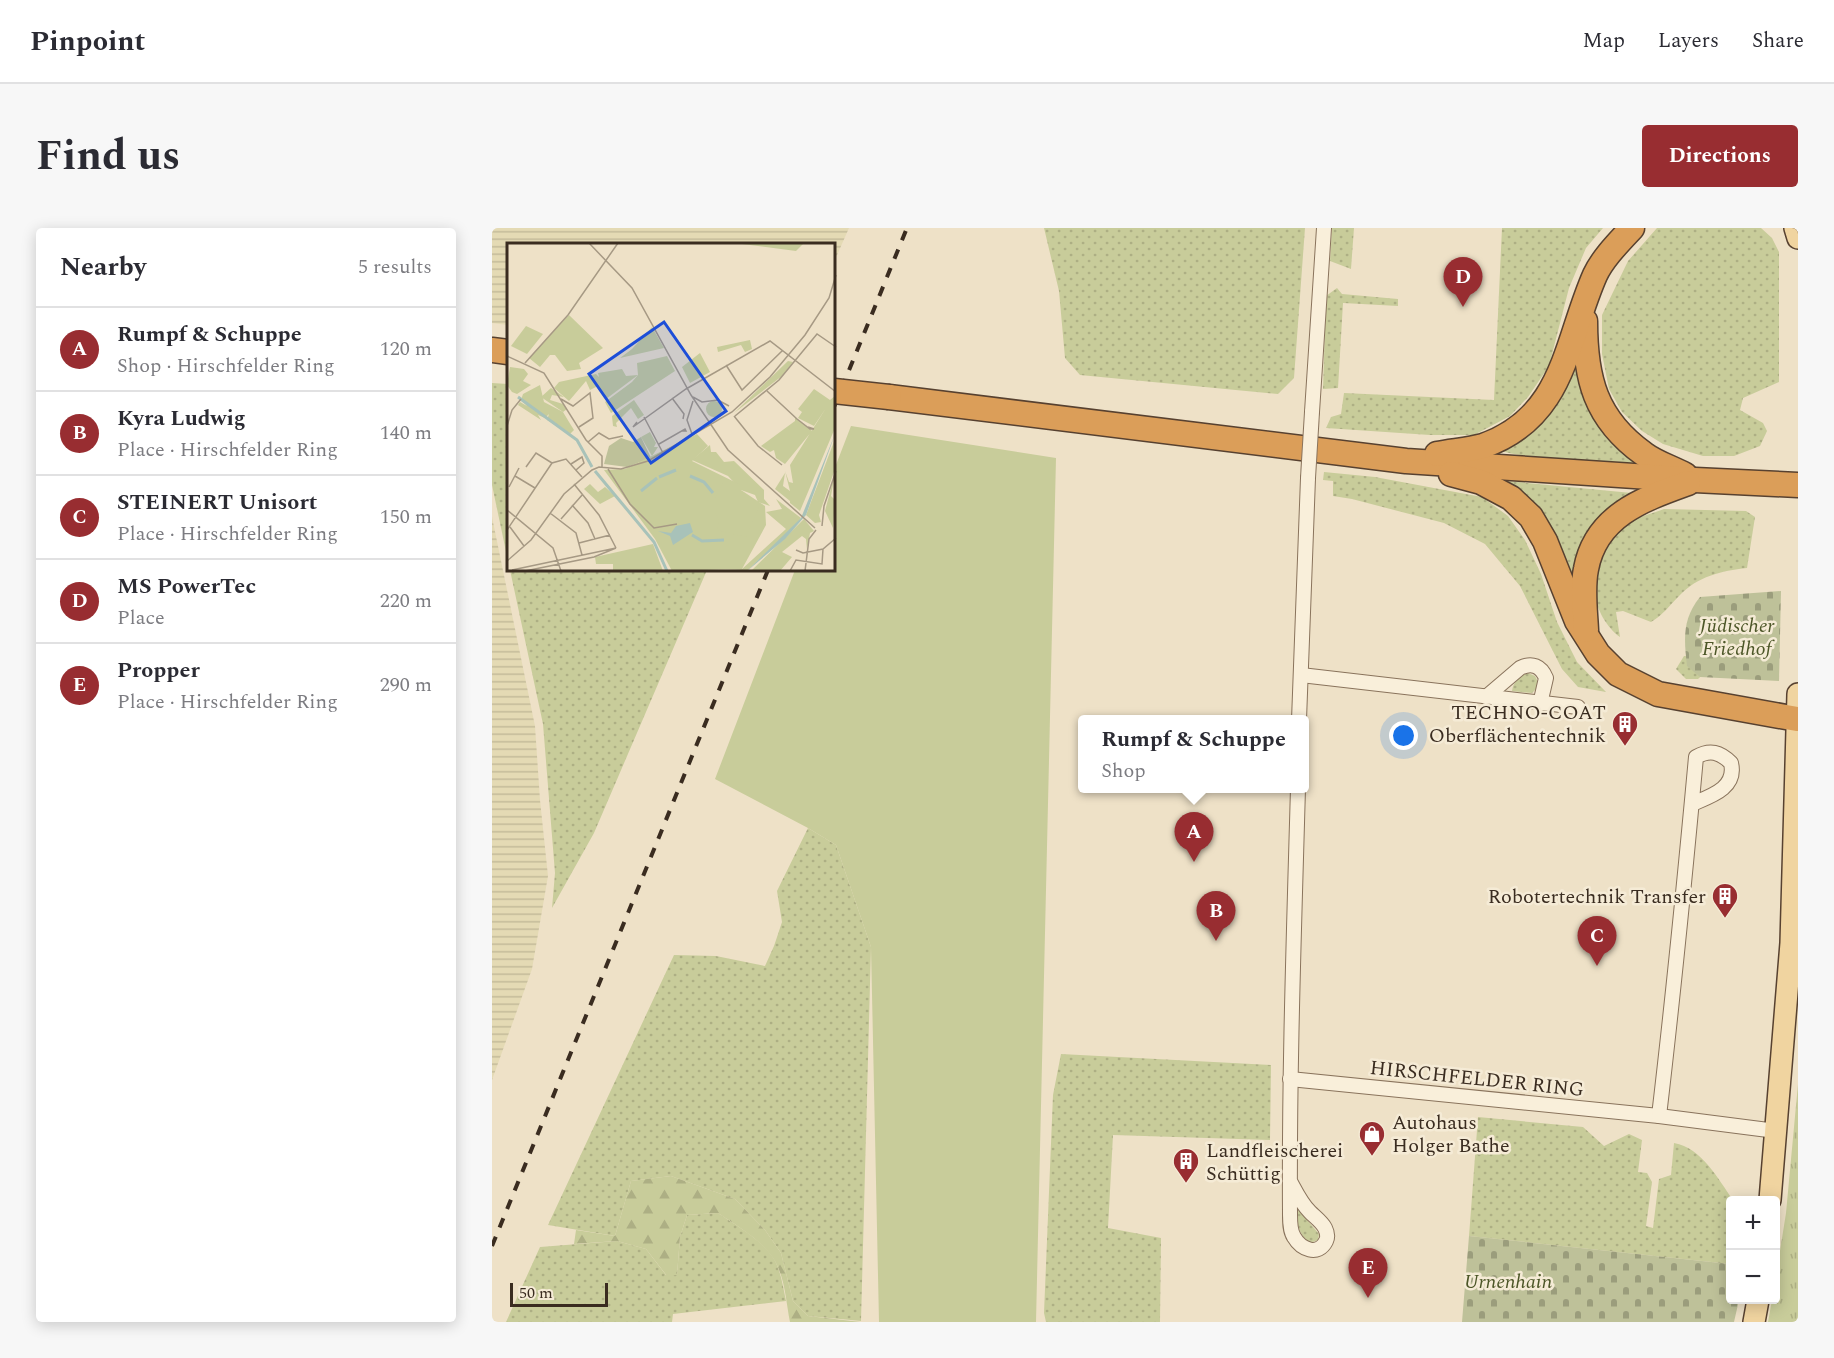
<!DOCTYPE html>
<meta charset="utf-8">
<style>
:root{--surface:#fff;--page:#f7f7f7;--text:#2b2b33;--muted:#7c7c81;--line:#e1e1e2;--accent:#982d31}
body{margin:0;font-family:Spectral,serif;background:var(--page);color:var(--text)}
.controls{position:absolute;right:18px;bottom:18px;display:grid;overflow:hidden;border-radius:6px;box-shadow:0 3px 15px #0003}
.controls button{width:54px;height:54px;display:grid;place-items:center;padding:0;border:0;border-bottom:2px solid var(--line);background:var(--surface);color:var(--text);font:30px sans-serif}
.scale{position:absolute;left:18px;bottom:15px;width:98px;box-sizing:border-box;padding-left:6px;border:3px solid #3a2c20;border-top:0;font-size:16px;line-height:21px;white-space:nowrap;color:#3a2c20;-webkit-text-stroke:4px #f5ebd6;paint-order:stroke}
.you{position:absolute;left:912px;top:508px;width:21px;height:21px;margin:-15px;border:4px solid #fff;border-radius:50%;background:#1a73e8;box-shadow:0 0 0 9px #1a73e833}
.badge{display:grid;place-items:center;width:39px;height:39px;border-radius:50%;background:var(--accent);color:#fff;font-size:20px;font-weight:700}
.pin{position:absolute;translate:-50% -50px;filter:drop-shadow(0 2px 3px #0008)}
.pin::after{content:'';position:absolute;top:32px;width:21px;height:18px;background:inherit;clip-path:polygon(0 0,100% 0,50% 100%)}
.popup{position:absolute;left:586px;top:487px;width:231px;height:78px;box-sizing:border-box;display:grid;place-content:center;border-radius:6px;background:var(--surface);filter:drop-shadow(0 2px 4px #0005);font-size:20px;white-space:nowrap;color:var(--muted)}
.popup b{font-size:22px;color:var(--text)}
.popup::after{content:'';position:absolute;left:50%;top:100%;margin-left:-12px;border:12px solid transparent;border-top-color:var(--surface)}
.list{margin:0;padding:0;list-style:none}
h2{display:flex;justify-content:space-between;align-items:center;height:78px;margin:0;padding:0 24px;font-size:26px}
h2 small{font-size:20px;font-weight:400;color:var(--muted)}
.list li{display:grid;grid-template-columns:39px 1fr auto;gap:18px;align-items:center;box-sizing:border-box;height:84px;padding:0 24px;border-top:2px solid var(--line)}
.list b{display:block;font-size:22px;white-space:nowrap}
.list p{margin:0;font-size:20px;white-space:nowrap;color:var(--muted)}
.list em{font-size:20px;font-style:normal;color:var(--muted)}
.map{position:relative;flex:none;width:1306px;height:1094px;overflow:hidden;border-radius:6px}
header{display:flex;align-items:center;gap:36px;box-sizing:border-box;height:84px;padding:0 30px;background:var(--surface);border-bottom:2px solid var(--line)}
header strong{font-size:28px}
nav{display:flex;gap:33px;margin-inline-start:auto;font-size:21px}
.intro{display:flex;align-items:center;justify-content:space-between;box-sizing:border-box;height:144px;padding:0 36px}
h1{margin:0;font-size:42px}
.button{padding:15px 27px;border-radius:6px;background:var(--accent);color:#fff;font-size:21px;font-weight:700}
main{display:flex;gap:36px;padding:0 36px}
aside{flex:1;background:var(--surface);border-radius:6px;box-shadow:0 3px 15px #0003}
.map>svg:first-child{display:block}
.farmland{fill:url(#farmland-rules)}
.grass{fill:url(#grass-dots)}
.forest{fill:url(#forest-firs)}
.cemetery{fill:url(#cemetery-stones)}
.park{fill:url(#park-tufts)}
.pitch{fill:#c8cc9a}
.lines{fill:none;stroke-linecap:round;stroke-linejoin:round}
.street-casing{stroke:#89735c;stroke-width:16}
.primary-casing{stroke:#574130;stroke-width:24}
.highway-casing{stroke:#574130;stroke-width:27}
.street{stroke:#f9efda;stroke-width:14}
.primary{stroke:#f0d4a0;stroke-width:21}
.highway{stroke:#db9e59;stroke-width:24}
.rail{stroke:#3a2c20;stroke-width:4;stroke-dasharray:10 10;stroke-linecap:butt}
.street-bridge-casing{stroke:#89735c;stroke-width:16;stroke-linecap:butt}
.highway-bridge-casing{stroke:#574130;stroke-width:27;stroke-linecap:butt}
.street-bridge{stroke:#f9efda;stroke-width:14}
.highway-bridge{stroke:#db9e59;stroke-width:24}
.labels{text-anchor:middle;stroke-width:5;stroke-linejoin:round;paint-order:stroke}
.park-label{font-size:20px;font-style:italic;fill:#4c5627;stroke:#f5ebd6}
.poi-label{font-size:20px;fill:#3a2c20;stroke:#f5ebd6;text-anchor:end}
.street-label{font-size:20px;fill:#3a2c20;stroke:#f5ebd6}
.inset-river{fill:none;stroke:#a8c2b9;stroke-width:3}
.inset-road{fill:none;stroke:#a69984;stroke-width:1.5}
.view{fill:#1d4ed8;fill-opacity:0.15;stroke:#1d4ed8;stroke-width:3}
.inset-edge{fill:none;stroke:#3a2c20;stroke-width:3}
</style>
<header>
<strong>Pinpoint</strong>
<nav><a>Map</a><a>Layers</a><a>Share</a></nav>
</header>
<div class="intro"><h1>Find us</h1><a class="button">Directions</a></div>
<main>
<aside>
<h2>Nearby<small>5 results</small></h2>
<ul class="list">
<li><span class="badge">A</span><div><b>Rumpf &amp; Schuppe</b><p>Shop · Hirschfelder Ring</p></div><em>120 m</em></li>
<li><span class="badge">B</span><div><b>Kyra Ludwig</b><p>Place · Hirschfelder Ring</p></div><em>140 m</em></li>
<li><span class="badge">C</span><div><b>STEINERT Unisort</b><p>Place · Hirschfelder Ring</p></div><em>150 m</em></li>
<li><span class="badge">D</span><div><b>MS PowerTec</b><p>Place</p></div><em>220 m</em></li>
<li><span class="badge">E</span><div><b>Propper</b><p>Place · Hirschfelder Ring</p></div><em>290 m</em></li>
</ul>
</aside>
<div class="map">
<svg width="1306" height="1094" viewBox="0 0 1306 1094">
<defs>
<pattern id="farmland-rules" width="6" height="5" patternUnits="userSpaceOnUse" patternTransform="scale(1.5)"><rect width="6" height="5" fill="#e4dab4"/><path d="M0 2.5h6" fill="none" stroke="#c4bb9a"/></pattern>
<pattern id="grass-dots" width="8" height="8" patternUnits="userSpaceOnUse" patternTransform="scale(1.5)"><rect width="8" height="8" fill="#c8cc9a"/><path d="M2 2h.1M6 6h.1" fill="none" stroke="#adaf84" stroke-width="1.8" stroke-linecap="round"/></pattern>
<pattern id="forest-firs" width="22" height="20" patternUnits="userSpaceOnUse" patternTransform="scale(1.5)"><rect width="22" height="20" fill="#c8cc9a"/><path d="M5 1l3.5 6h-7zM16 11l3.5 6h-7z" fill="#adaf84"/></pattern>
<pattern id="cemetery-stones" width="16" height="16" patternUnits="userSpaceOnUse" patternTransform="scale(1.5)"><rect width="16" height="16" fill="#bec199"/><path d="M2 7V4a2 2 0 0 1 4 0v3zM10 15v-3a2 2 0 0 1 4 0v3z" fill="#9b9d7c"/></pattern>
<pattern id="park-tufts" width="24" height="20" patternUnits="userSpaceOnUse" patternTransform="scale(1.5)"><rect width="24" height="20" fill="#c8cc9a"/><path d="M3 7l-1-3M5 7V3M7 7l1-3M15 17l-1-3M17 17v-4M19 17l1-3" fill="none" stroke="#adaf84"/></pattern>
</defs>
<rect width="100%" height="100%" fill="#eee1c7"/>
<g class="farmland">
<path d="M0,0H357L342,34V16H16V97L0,95Z"/>
<path d="M0,289L43,498L48,572L56,648L40,741L0,852Z"/>
</g>
<g class="grass">
<path d="M552,0H813L802,150L786,166L588,147L573,130L567,63Z"/>
<path d="M840,0H862L859,41L838,33Z"/>
<path d="M1010,0H1111L1094,20L1077,60L1057,138L1036,169L1018,188L982,207H938L834,200L839,189L849,186L852,165L1002,172Z"/>
<path d="M1165,0H1269L1280,10L1287,24V154L1251,170L1248,182L1271,195L1275,203L1268,218L1242,228H1211L1171,216L1150,203L1130,184L1117,161L1110,126V87L1136,33Z"/>
<path d="M845,60L850,66L906,71V78L851,75L846,160L831,161L834,68Z"/>
<path d="M1083,129L1154,236C1106,231 1051,235 1005,222Z"/>
<path d="M0,155L16,156V333L0,257Z"/>
<path d="M832,244L883,249L990,269L1016,288L1033,312L1049,346L1065,394L1085,434L1114,464L1086,459L1070,441L1028,358L993,316L952,295L860,271L841,268V253L831,252Z"/>
<path d="M1015,253L1140,265L1132,275L1083,369L1014,257Z"/>
<path d="M1172,281L1254,283L1263,289L1255,340C1229,343 1206,348 1187,368C1177,378 1171,387 1159,394L1131,383L1124,384L1128,409C1115,400 1104,381 1103,365C1101,344 1117,311 1133,298C1142,289 1160,286 1172,281Z"/>
<path d="M18,342H215L102,605L60,680L63,645L51,496Z"/>
<path d="M1192,428L1208,429L1217,441L1206,451H1194L1184,441Z"/>
<path d="M1036,445L1043,448L1046,454L1045,460L1040,465L1020,463C1021,454 1028,448 1036,445Z"/>
<path d="M316,600L344,617L379,719L369,1093L316,1088L301,1073L289,1025L273,1002L243,971L179,948L139,953L123,1008L56,997L182,727L224,728L273,738L282,718L290,694L285,663Z"/>
<path d="M569,826L779,837L778,912L621,907L616,1000L669,1010L668,1094H554L552,1085L561,867Z"/>
<path d="M986,889L1091,899L1112,918L1137,906L1150,912L1146,944L1155,945L1160,954L1154,998L1161,1000L1167,951L1179,947L1182,915C1210,920 1226,951 1241,972H1238V1036L977,1008Z"/>
<path d="M804,979L827,1006L826,1012L818,1015C807,1008 803,992 804,979Z"/>
<path d="M226,985C245,998 269,1011 282,1031C289,1043 291,1059 294,1073L181,1086L180,1094H14L48,1019L125,1013L154,1021L174,1047H185L188,1009L195,987Z"/>
</g>
<path class="forest" d="M179,948L243,971L273,1002L289,1025L301,1073L316,1088L369,1094H298C294,1074 293,1048 281,1030C268,1011 245,998 226,985L195,987L188,1009L185,1047L175,1048L154,1021L125,1013L82,1016L84,1002L123,1008L139,953Z"/>
<g class="cemetery">
<path d="M1289,363L1287,453L1208,449L1195,438C1192,411 1190,391 1208,369Z"/>
<path d="M977,1008L1238,1036V1072H1247L1242,1094H970Z"/>
</g>
<path class="park" d="M1306,856V1094H1276L1280,1072H1284V1048L1294,985Z"/>
<path class="pitch" d="M359,198L564,230L544,1094H387L379,719L344,617L316,600L223,551L303,342H342V242Z"/>
<g class="lines">
<g class="street-casing">
<g id="street">
<path d="M820,184L832,0"/>
<path d="M809,447L1086,479"/>
<path d="M994,469L1028,440C1040,434 1049,438 1054,450L1048,476"/>
<path d="M807,492L816,250"/>
<path d="M798,851L1167,888L1284,903"/>
<path d="M1167,888C1181,769 1193,649 1204,529C1218,521 1228,524 1239,535C1245,560 1219,568 1200,576"/>
<path d="M798,953C804,964 809,975 818,984C823,989 830,994 833,1000C835,1004 836,1009 834,1013C826,1029 809,1021 802,1009C798,1003 798,994 798,987C797,845 802,703 806,560"/>
</g>
</g>
<g class="primary-casing">
<g id="primary">
<path d="M1303,0L1306,10"/>
<path d="M1278,972L1299,715L1306,466"/>
<path d="M1262,1094L1266,1072"/>
</g>
</g>
<g class="highway-casing">
<g id="highway">
<path d="M1093,93C1093,150 1103,191 1152,226C1164,235 1180,240 1193,247"/>
<path d="M0,122L16,124"/>
<path d="M397,169L914,233L1203,252L1306,257"/>
<path d="M945,226C960,223 977,222 991,218C1073,189 1073,115 1103,47C1111,30 1127,14 1140,0"/>
<path d="M959,246L989,254L1019,270L1039,289L1053,313L1085,393L1106,426L1126,446L1166,466L1305,491"/>
<path d="M1094,402C1093,382 1090,360 1094,341C1104,287 1152,271 1196,255"/>
</g>
</g>
<use href="#street" class="street"/>
<use href="#primary" class="primary"/>
<use href="#highway" class="highway"/>
<g class="rail">
<path d="M342,179L415,0"/>
<path d="M0,1018L276,342"/>
</g>
<g class="street-bridge-casing">
<path id="street-bridge" d="M816,250L820,184"/>
</g>
<g class="highway-bridge-casing">
<path id="highway-bridge" d="M342,163L397,169"/>
</g>
<use href="#street-bridge" class="street-bridge"/>
<use href="#highway-bridge" class="highway-bridge"/>
</g>
<defs>
<g id="building-pin" transform="scale(1.35)"><path d="M0 17L-7.5 6A9.5 9.5 0 1 1 7.5 6Z" fill="#982d31" stroke="#f5ebd6"/><path d="M-4-6H4V6H1V3H-1V6H-4ZM-2.5-4.3h1.7v1.8h-1.7ZM.8-4.3h1.7v1.8H.8ZM-2.5-1h1.7V.8h-1.7ZM.8-1h1.7V.8H.8Z" fill="#fff"/></g>
<g id="shop-pin" transform="scale(1.35)"><path d="M0 17L-7.5 6A9.5 9.5 0 1 1 7.5 6Z" fill="#982d31" stroke="#f5ebd6"/><path d="M-5-2.5h2.3a2.7 3.5 0 0 1 5.4 0H5L5.5 6h-11ZM-1.5-2.5h3a1.5 2.3 0 0 0-3 0Z" fill="#fff"/></g>
</defs>
<g fill-rule="evenodd">
<use href="#building-pin" x="1133" y="496"/>
<use href="#building-pin" x="1233" y="668"/>
<use href="#shop-pin" x="880" y="906"/>
<use href="#building-pin" x="694" y="933"/>
</g>
<g class="labels">
<g class="park-label">
<text x="1245" y="404">Jüdischer<tspan x="1245" dy="23">Friedhof</tspan></text>
<text x="1016" y="1060">Urnenhain</text>
</g>
<g class="poi-label">
<text x="1114" y="491">TECHNO-COAT<tspan x="1114" dy="23">Oberflächentechnik</tspan></text>
<text x="1214" y="675">Robotertechnik Transfer</text>
<text x="900" y="901" text-anchor="start">Autohaus<tspan x="900" dy="23">Holger Bathe</tspan></text>
<text x="714" y="929" text-anchor="start">Landfleischerei<tspan x="714" dy="23">Schüttig</tspan></text>
</g>
<g class="street-label">
<text transform="translate(985 850) rotate(6)" y="7">HIRSCHFELDER RING</text>
</g>
</g>
<g transform="translate(15 15)">
<rect width="328" height="328" fill="#eee1c7"/>
<path d="M297,0L289,8L235,1V0ZM62,72L96,105L72,120L74,126L60,128L48,112H43L33,124L22,115ZM19,83L36,91L20,111L4,103ZM145,84L157,105L113,115L125,106ZM243,97L245,106L238,109L234,102L211,109L210,104ZM193,110L203,129L183,140L175,124ZM281,118L286,119L275,133L227,170ZM115,126L119,133L131,132L99,156L91,143L83,147L79,138L62,158L47,145L52,139L89,131L92,134L91,130ZM33,142L37,159L56,169L62,179L67,187L63,191L40,177L42,171L38,175L31,172L34,177L11,162L13,159L20,163L14,157L16,151ZM307,146L323,157L328,153V185L293,268L283,260V249V258L268,246L278,230L276,243L283,248L278,228L282,239L286,240L283,222L319,165L307,183L291,175L295,169L291,166ZM127,157L137,172L131,176L124,165L109,180L110,184L106,183L105,173ZM199 166a8 8 0 1 1 16 0a8 8 0 1 1-16 0ZM288,174L305,188L278,221L269,215L267,207L263,209L254,203L288,178ZM143,189L149,200L147,204H151L145,213L134,194ZM328,196V226L312,272L314,279L308,280L299,272ZM203,202L204,209H209L217,219L227,218L257,247V256L263,263L251,259L248,252L234,247L221,233L185,217ZM328,230L324,253L328,257L326,285L318,268ZM83,241L91,249L98,244L108,253L93,261L77,246ZM269,256L294,275L288,283L240,328H201L235,326L279,286L259,269L275,266ZM297,276L307,288L303,290L300,307L299,296L295,293L275,309L285,314L273,328H244ZM146,301L156,328H106V321H89L88,314Z" fill="#c8cc9a"/>
<path d="M3,124L17,126L21,131L16,138L24,142L10,151L5,149L0,142ZM44,145L57,154L45,152L43,157L56,161L60,166L56,169L34,154Z" fill="#c8cc9a"/>
<path d="M134,194L144,215L120,224L97,221L102,203L114,195L126,199Z" fill="#bec199"/>
<path d="M190,191L201,203L185,218L234,242V247L258,263L259,282L235,326L165,328L148,296L97,227L118,226Z" fill="#c8cc9a"/>
<path d="M160,113L168,128L104,170L98,159L125,139L131,132L130,120ZM216,240L252,264L239,294L210,287L212,278L208,269L215,261L208,255Z" fill="#c8cc9a"/>
<path d="M328,191L299,272L278,296L240,328L294,275ZM183,280L186,289L166,302L163,293L151,288L164,290L169,283Z" fill="#a8c2b9"/>
<path class="inset-river" d="M11,154L70,197L85,224M88,228L147,299L160,328M183,233L197,239L206,250M152,234L169,227M134,248L150,235M185,292L195,298L217,297"/>
<path class="inset-road" d="M82,0L125,45L184,152L221,207L308,285M0,113L37,130L79,197L95,213V224M18,120L61,72L111,0M219,122L235,147L275,108M260,148L290,176L303,186H307L301,184M186,154L195,159L211,157L222,163M165,155L177,171L176,176M54,156L66,163L83,150L86,175L72,184M227,173L251,203L275,222M228,173L272,137L310,91L329,104M137,174L156,210M130,179L126,184L179,146L263,98L329,149M0,183L5,167L14,156M185,191L180,177L186,158M81,199L92,190L102,196L116,193M152,201L178,186L179,188H175M64,221L75,214L77,220L69,227M19,224L29,210L45,220M101,226L123,261L147,285L170,281M8,233L28,245M67,241L92,272L109,305M2,244L12,225M65,262L81,280L88,296M0,267L46,305L54,328M43,270L69,290L75,312M54,276L76,251M315,283L317,263L329,228M3,284L17,303M0,287L45,220L59,216L75,234M72,300L103,292M289,307L296,310L316,306L329,295M0,318L24,297L57,251L85,227L92,224L114,226L141,218L225,169L263,134L298,92L322,55L329,32M5,327L109,305M18,328L87,314L109,305M283,328L289,317L315,321L316,306M298,328L302,296L309,287"/>
<path class="view" d="M157,79L219,168L144,220L82,131Z"/>
<rect width="328" height="328" class="inset-edge"/>
</g>
</svg>
<div class="controls">
<button>+</button>
<button>−</button>
</div>
<div class="scale">50 m</div>
<div class="you"></div>
<div class="pin badge" style="left:702px;top:634px">A</div>
<div class="popup"><b>Rumpf &amp; Schuppe</b>Shop</div>
<div class="pin badge" style="left:724px;top:713px">B</div>
<div class="pin badge" style="left:1105px;top:738px">C</div>
<div class="pin badge" style="left:971px;top:79px">D</div>
<div class="pin badge" style="left:876px;top:1070px">E</div>
</div>
</main>
